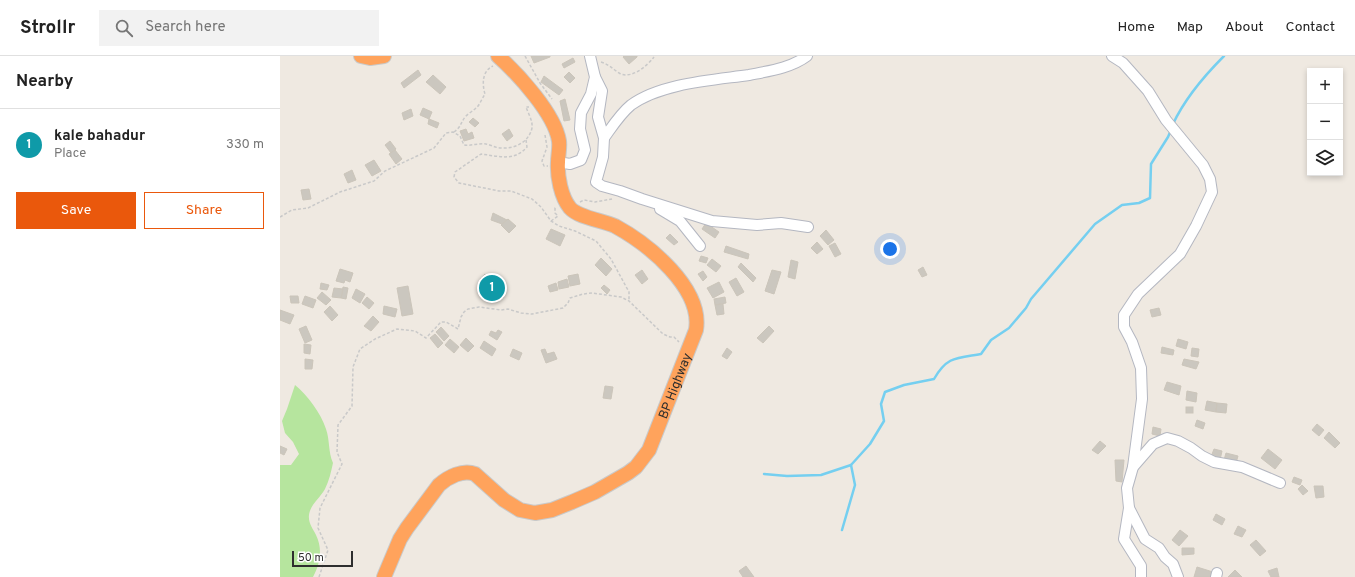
<!DOCTYPE html>
<meta charset="utf-8">
<style>
:root{--surface:#fff;--page:#f2f2f2;--text:#222;--muted:#767676;--line:#e0e0e0;--accent:#ea580c}
body{margin:0;font-family:Overpass,sans-serif;background:var(--page);color:var(--text)}
.controls{position:absolute;right:12px;top:12px;display:grid;overflow:hidden;border-radius:0px;box-shadow:0 2px 6px #0003}
.controls button{width:36px;height:36px;display:grid;place-items:center;padding:0;border:0;border-bottom:1px solid var(--line);background:var(--surface);color:var(--text);font:20px sans-serif}
.scale{position:absolute;left:12px;bottom:10px;width:61px;box-sizing:border-box;padding-left:4px;border:2px solid #2e2e2e;border-top:0;font-size:11px;line-height:14px;white-space:nowrap;color:#2e2e2e;-webkit-text-stroke:3px #fff;paint-order:stroke}
.you{position:absolute;left:610px;top:193px;width:14px;height:14px;margin:-10px;border:3px solid #fff;border-radius:50%;background:#1a73e8;box-shadow:0 0 0 6px #1a73e833}
.badge{display:grid;place-items:center;width:26px;height:26px;border-radius:50%;background:var(--accent);color:#fff;font-size:13px;font-weight:700}
.pin{position:absolute;translate:-50% -50%;border:2px solid #fff;box-shadow:0 1px 4px #0006}
.list{margin:0;padding:0;list-style:none}
h2{display:flex;justify-content:space-between;align-items:center;height:52px;margin:0;padding:0 16px;font-size:17px}
h2 small{font-size:13px;font-weight:400;color:var(--muted)}
.list li{display:grid;grid-template-columns:26px 1fr auto;gap:12px;align-items:center;box-sizing:border-box;height:72px;padding:0 16px;border-top:1px solid var(--line)}
.list b{display:block;font-size:15px;white-space:nowrap}
.list p{margin:0;font-size:13px;white-space:nowrap;color:var(--muted)}
.list em{font-size:13px;font-style:normal;color:var(--muted)}
.actions{display:flex;gap:8px;padding:12px 16px}
.actions a{flex:1;padding:9px 0;border:1px solid var(--accent);border-radius:0px;text-align:center;font-size:14px;color:var(--accent)}
.actions .main{background:var(--accent);color:#fff}
.icon{flex:none;width:22px;height:22px;fill:none;stroke:currentColor;stroke-width:2;stroke-linecap:round;stroke-linejoin:round}
.map{position:relative;flex:none;width:1075px;height:521px;overflow:hidden}
header{display:flex;align-items:center;gap:24px;box-sizing:border-box;height:56px;padding:0 20px;background:var(--surface);border-bottom:1px solid var(--line)}
header strong{font-size:19px}
nav{display:flex;gap:22px;margin-inline-start:auto;font-size:14px}
.search{width:280px;height:36px;background:var(--page);display:flex;align-items:center;gap:10px;box-sizing:border-box;padding:0 14px;border-radius:0px;color:var(--muted);font-size:15px}
main{display:flex}
aside{flex:1;background:var(--surface)}
.map>svg:first-child{display:block}
.green{fill:#b6e59e}
.lines{fill:none;stroke-linecap:round;stroke-linejoin:round}
.stream{stroke:#75cff0;stroke-width:2.5}
.building{fill:#cbc7bf;stroke:#cbc5ba}
.minor-casing{stroke:#b4b7c1;stroke-width:12}
.highway-casing{stroke:#c9c9c9;stroke-width:16}
.path{stroke:#c9c9c9;stroke-width:1.5;stroke-dasharray:3 2;stroke-linecap:butt}
.minor{stroke:#fff;stroke-width:10}
.highway{stroke:#ffa35c;stroke-width:14}
.labels{text-anchor:middle;stroke-width:3;stroke-linejoin:round;paint-order:stroke}
.street-label{font-size:13px;fill:#2e2e2e;stroke:#fff}
</style>
<header>
<strong>Strollr</strong>
<div class="search"><svg class="icon" aria-label="search" viewBox="0 0 24 24"><circle cx="10" cy="10" r="6"/><path d="M15 15l6 6"/></svg>Search here</div>
<nav><a>Home</a><a>Map</a><a>About</a><a>Contact</a></nav>
</header>
<main>
<aside>
<h2>Nearby<small></small></h2>
<ul class="list">
<li><span class="badge" style="background:#0f9aa8">1</span><div><b>kale bahadur</b><p>Place</p></div><em>330 m</em></li>
</ul>
<div class="actions"><a class="main">Save</a><a>Share</a></div>
</aside>
<div class="map">
<svg width="1075" height="521" viewBox="0 0 1075 521">
<rect width="100%" height="100%" fill="#efe9e1"/>
<path class="green" d="M15,329C27,339 41,357 46,373C50,384 48,396 53,407C51,416 49,425 45,433C40,442 30,449 29,459C28,467 33,473 36,479C43,493 40,508 33,521H0V409H11L19,398L13,386L5,377L2,365L7,353Z"/>
<g class="lines">
<g class="stream">
<path d="M893,68C905,42 924,20 944,0"/>
<path d="M484,418L507,420L541,419L571,409L590,388L604,365L601,348L605,336L624,329L654,323C667,300 677,302 701,298L711,284L729,272L746,252L751,243L815,168L842,149L859,147L870,142L871,108L888,81L891,74"/>
<path d="M562,474L575,429L571,409"/>
</g>
</g>
<g class="building">
<path d="M251,0H270V1L254,7Z"/>
<path d="M344,0H357V1L349,8L343,1Z"/>
<path d="M293,2L295,6L284,12L282,8Z"/>
<path d="M138,14L141,19L124,32L121,27Z"/>
<path d="M289,16L295,22L290,27L284,21Z"/>
<path d="M153,19L166,31L160,38L146,26Z"/>
<path d="M264,20L283,34L279,39L261,26Z"/>
<path d="M285,43L290,64L284,65L280,45Z"/>
<path d="M143,52L152,56L149,63L140,59Z"/>
<path d="M131,53L133,60L124,64L122,57Z"/>
<path d="M193,62L199,67L195,71L189,66Z"/>
<path d="M149,63L159,67L157,72L148,68Z"/>
<path d="M186,73L188,78L192,76L194,82L184,85L180,75Z"/>
<path d="M229,73L233,80L227,85L222,78Z"/>
<path d="M110,85L116,93L111,97L105,89Z"/>
<path d="M115,94L122,103L116,108L109,98Z"/>
<path d="M94,104L101,115L92,120L85,109Z"/>
<path d="M72,114L76,124L68,127L64,118Z"/>
<path d="M29,133L31,143L23,144L21,134Z"/>
<path d="M213,157L227,164L222,168L211,164Z"/>
<path d="M228,163L236,170L229,177L221,169Z"/>
<path d="M426,167L439,176L435,182L422,173Z"/>
<path d="M271,173L285,179L280,190L266,183Z"/>
<path d="M546,174L554,184L548,189L540,180Z"/>
<path d="M390,178L398,186L394,189L386,182Z"/>
<path d="M537,186L543,193L537,198L531,192Z"/>
<path d="M555,187L561,198L555,201L549,190Z"/>
<path d="M446,190L469,198L468,203L444,196Z"/>
<path d="M421,200L428,202L426,207L419,205Z"/>
<path d="M321,202L332,213L326,220L315,209Z"/>
<path d="M432,203L441,210L436,216L427,209Z"/>
<path d="M511,204L518,206L515,223L508,221Z"/>
<path d="M461,207L476,222L473,226L458,211Z"/>
<path d="M643,211L647,219L642,221L638,214Z"/>
<path d="M60,213L73,217L70,226L65,224L64,227L56,225Z"/>
<path d="M362,214L368,223L362,228L355,219Z"/>
<path d="M492,214L501,216L494,238L485,235Z"/>
<path d="M423,215L427,221L423,225L418,218Z"/>
<path d="M205,218L224,241L217,246L200,223Z"/>
<path d="M298,218L300,228L290,230L288,220Z"/>
<path d="M456,222L464,236L457,240L449,226Z"/>
<path d="M287,223L289,231L279,233L278,226Z"/>
<path d="M439,226L444,236L433,242L427,232Z"/>
<path d="M41,227L49,229L47,234L40,233Z"/>
<path d="M276,227L278,234L270,236L268,230Z"/>
<path d="M324,229L330,234L327,238L321,232Z"/>
<path d="M128,230L133,258L122,260L117,232Z"/>
<path d="M63,231L68,232L66,243L61,242Z"/>
<path d="M54,232L63,233L61,242L52,241Z"/>
<path d="M76,233L85,238L80,247L72,242Z"/>
<path d="M42,236L51,244L46,249L37,242Z"/>
<path d="M10,240H18L19,247H11Z"/>
<path d="M25,240L36,244L33,252L22,248Z"/>
<path d="M87,241L94,247L89,253L82,247Z"/>
<path d="M445,241L446,247L435,249L434,243Z"/>
<path d="M443,248L444,258L437,259L435,249Z"/>
<path d="M50,250L58,259L52,265L44,256Z"/>
<path d="M104,250L117,253L115,261L103,258Z"/>
<path d="M879,252L881,259L872,261L870,254Z"/>
<path d="M0,254L14,259L10,268L0,264Z"/>
<path d="M93,260L99,266L91,275L84,270Z"/>
<path d="M26,270L32,284L25,287L19,273Z"/>
<path d="M489,270L494,275L483,287L477,282Z"/>
<path d="M161,271L169,280L164,285L156,276Z"/>
<path d="M218,274L222,276L217,284L209,279L211,275L216,277Z"/>
<path d="M155,278L163,287L158,292L150,282Z"/>
<path d="M186,282L194,290L188,296L180,289Z"/>
<path d="M170,283L179,291L174,297L165,289Z"/>
<path d="M898,283L908,286L906,293L896,290Z"/>
<path d="M204,285L216,293L212,300L200,292Z"/>
<path d="M24,288L31,289L30,298L24,297Z"/>
<path d="M882,291L894,294L893,299L881,297Z"/>
<path d="M447,292L452,296L447,303L442,300Z"/>
<path d="M912,292L919,293L918,301L911,300Z"/>
<path d="M233,293L242,297L239,304L230,300Z"/>
<path d="M265,293L267,298L274,296L277,303L266,307L261,294Z"/>
<path d="M25,303L33,304L32,313H25Z"/>
<path d="M904,303L919,306L916,313L902,309Z"/>
<path d="M887,326L901,330L899,339L884,334Z"/>
<path d="M325,330L333,331L331,343L323,342Z"/>
<path d="M907,335L917,337L916,346L906,344Z"/>
<path d="M927,345L937,347L936,356L925,354Z"/>
<path d="M937,347L947,348L946,357L936,356Z"/>
<rect x="906" y="351" width="7" height="6"/>
<path d="M917,364L925,367L923,373L915,370Z"/>
<path d="M1037,368L1044,374L1039,380L1032,374Z"/>
<path d="M873,371L881,373L880,380L872,378Z"/>
<path d="M1049,376L1060,387L1055,392L1044,382Z"/>
<path d="M820,385L826,390L818,398L812,394Z"/>
<path d="M0,390L7,393L4,399L0,397Z"/>
<path d="M934,393L942,395L940,404L931,401Z"/>
<path d="M988,393L1002,404L995,413L981,402Z"/>
<path d="M946,397L958,400L956,407L944,404Z"/>
<path d="M835,404H844L842,426L836,425Z"/>
<path d="M1014,421L1022,424L1020,429L1012,426Z"/>
<path d="M1022,429L1028,435L1023,439L1018,433Z"/>
<path d="M1034,430H1043L1044,441L1036,442Z"/>
<path d="M936,458L945,463L942,469L933,464Z"/>
<path d="M958,470L966,474L962,481L954,478Z"/>
<path d="M900,474L908,480L899,490L892,484Z"/>
<path d="M976,484L986,495L980,500L970,489Z"/>
<path d="M902,492H914V498L902,499Z"/>
<path d="M466,510L474,521H463L459,515Z"/>
<path d="M917,511L933,516L932,521H914Z"/>
<path d="M997,512L999,521H991L988,515Z"/>
<path d="M955,514L962,521H948Z"/>
</g>
<g class="lines">
<g class="minor-casing">
<g id="minor">
<path d="M832,0L843,7L868,35L886,64L923,109L930,123L932,136L916,170L900,198L858,238L844,259V271L852,286L861,312L862,343L853,411"/>
<path d="M315,21L322,35L318,61L324,82L323,101L316,126L322,130L340,135L362,143L432,165L477,169L501,167L528,171"/>
<path d="M324,82C332,71 340,58 351,49C381,27 434,24 469,19C489,15 511,12 527,0"/>
<path d="M278,106L290,108L301,104L305,94L300,73L301,57L311,38L315,21L310,0"/>
<path d="M380,153L400,165L420,190"/>
<path d="M849,452L865,483L879,492L885,501L893,508L898,521"/>
<path d="M861,521V510L844,483L849,452L847,432L853,411L873,388L887,382L898,385L911,392L922,400L934,406L962,411L1000,427"/>
<path d="M936,521L937,517"/>
</g>
</g>
<g class="highway-casing">
<g id="highway">
<path d="M81,0L90,2L104,0"/>
<path id="s1" d="M104,521L120,483L127,472L159,429C168,421 183,413 195,418L224,444L240,454L255,457L272,454L292,446L315,436L348,417L356,411L369,394L416,274C423,232 368,188 335,170C322,164 299,162 290,152C281,141 277,120 278,106C278,99 280,92 279,85C275,58 238,18 218,0"/>
</g>
</g>
<g class="path">
<path d="M245,0L260,27L272,43"/>
<path d="M321,6C328,8 333,13 339,17C351,24 367,10 374,1"/>
<path d="M174,76C182,70 180,67 186,60C189,57 193,55 196,52C200,49 202,42 205,38C202,28 202,15 213,10"/>
<path d="M265,79L267,91L262,105L264,110H268"/>
<path d="M246,84L247,91C234,106 218,100 201,98L175,116L174,121L179,127L219,135H231L252,143L261,151L271,165L279,170L295,175L316,185L331,203L349,236V245"/>
<path d="M300,146L304,144L315,146L332,143"/>
<path d="M0,161L12,154L28,152L60,136L94,125L105,115L154,92L166,77L173,76L180,80L184,89C191,90 199,87 206,88C211,89 216,92 221,92C235,93 249,86 252,72C253,65 248,57 246,51H249"/>
<path d="M271,165L278,160L275,157V152H277"/>
<path d="M39,521L48,494L38,472L40,452L62,408L57,396L58,369L72,350L73,311L80,293L95,283L117,273L135,275L146,282L161,266H166L178,273L181,261L184,256L188,253L199,251L221,254L228,253L241,257L252,258L283,252L288,247L290,242L303,238L312,237L341,241L349,245L383,278L390,281H394L399,286"/>
</g>
<use href="#minor" class="minor"/>
<use href="#highway" class="highway"/>
</g>
<g class="labels">
<g class="street-label">
<text dy="5" stroke="none"><textPath href="#s1" startOffset="423">BP Highway</textPath></text>
</g>
</g>
</svg>
<div class="controls">
<button>+</button>
<button>−</button>
<button><svg class="icon" aria-label="layers" viewBox="0 0 24 24"><path d="M12 4l9 5-9 5-9-5zM3 14l9 5 9-5"/></svg></button>
</div>
<div class="scale">50 m</div>
<div class="you"></div>
<div class="pin badge" style="left:212px;top:232px;background:#0f9aa8">1</div>
</div>
</main>
